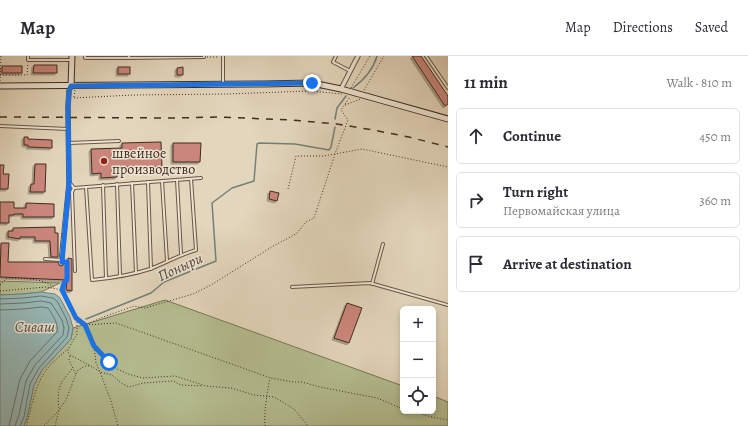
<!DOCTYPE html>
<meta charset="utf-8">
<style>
:root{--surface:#fff;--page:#f2f2f3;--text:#2b2b33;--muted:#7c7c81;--line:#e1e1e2}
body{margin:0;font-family:Alegreya,serif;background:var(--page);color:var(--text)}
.controls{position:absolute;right:12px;bottom:12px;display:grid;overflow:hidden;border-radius:6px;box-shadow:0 2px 6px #0003}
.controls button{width:36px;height:36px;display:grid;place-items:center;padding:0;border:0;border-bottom:1px solid var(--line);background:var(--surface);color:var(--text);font:20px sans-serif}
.stop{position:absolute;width:12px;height:12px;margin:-9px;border:3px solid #1a73e8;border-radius:50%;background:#fff}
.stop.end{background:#1a73e8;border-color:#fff;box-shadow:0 1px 4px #0008}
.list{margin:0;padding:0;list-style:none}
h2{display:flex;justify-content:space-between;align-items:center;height:52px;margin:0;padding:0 16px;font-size:17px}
h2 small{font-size:13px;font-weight:400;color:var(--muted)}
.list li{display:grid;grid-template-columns:26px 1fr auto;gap:12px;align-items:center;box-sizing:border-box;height:56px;margin:0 8px 8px;padding:0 8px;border:1px solid var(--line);border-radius:6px}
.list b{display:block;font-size:15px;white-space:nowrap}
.list p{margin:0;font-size:13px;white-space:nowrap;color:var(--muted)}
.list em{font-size:13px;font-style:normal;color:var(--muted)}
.icon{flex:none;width:22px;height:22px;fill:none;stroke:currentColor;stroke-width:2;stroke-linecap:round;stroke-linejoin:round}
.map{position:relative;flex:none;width:448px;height:370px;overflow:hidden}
header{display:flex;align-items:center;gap:24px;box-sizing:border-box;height:56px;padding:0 20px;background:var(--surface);border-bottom:1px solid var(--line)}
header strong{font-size:19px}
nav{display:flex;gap:22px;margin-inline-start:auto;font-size:14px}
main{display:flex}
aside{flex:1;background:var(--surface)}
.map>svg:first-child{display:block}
.green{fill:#b4bd90;stroke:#7a7458}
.water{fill:#96b8b7;stroke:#73807a}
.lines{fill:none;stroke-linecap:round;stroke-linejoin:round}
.shore{stroke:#6a726b;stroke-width:1}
.stream{stroke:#73807a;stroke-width:1.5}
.building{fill:#cb867c;stroke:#3f2c1f;filter:url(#shadow)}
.lane-casing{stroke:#685646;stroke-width:4}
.street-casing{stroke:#685646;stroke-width:5.5}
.secondary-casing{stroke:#3f2c1f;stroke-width:7}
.path{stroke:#3f2c1f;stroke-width:1;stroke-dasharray:1 2;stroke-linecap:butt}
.lane{stroke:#ede4d3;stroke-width:2}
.street{stroke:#ede4d3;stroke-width:3.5}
.secondary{stroke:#ede4d3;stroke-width:5}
.rail{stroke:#3f2c1f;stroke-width:1.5;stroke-dasharray:7 7;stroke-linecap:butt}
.route{stroke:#1a73e8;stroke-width:5}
.poi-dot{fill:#8f2418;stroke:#ede4d3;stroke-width:1.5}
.labels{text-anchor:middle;stroke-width:3;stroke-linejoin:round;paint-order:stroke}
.poi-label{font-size:14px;fill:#3f2c1f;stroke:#ede4d3;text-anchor:start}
.water-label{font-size:15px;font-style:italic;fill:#50483d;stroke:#ede4d3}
</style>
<header>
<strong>Map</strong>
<nav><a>Map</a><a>Directions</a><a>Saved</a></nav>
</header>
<main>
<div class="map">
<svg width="448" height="370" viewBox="0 0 448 370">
<defs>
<filter id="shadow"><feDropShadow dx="-2" dy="2" stdDeviation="0" flood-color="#0004"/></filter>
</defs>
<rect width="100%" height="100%" fill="#e3d6bc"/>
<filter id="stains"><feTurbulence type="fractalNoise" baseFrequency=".005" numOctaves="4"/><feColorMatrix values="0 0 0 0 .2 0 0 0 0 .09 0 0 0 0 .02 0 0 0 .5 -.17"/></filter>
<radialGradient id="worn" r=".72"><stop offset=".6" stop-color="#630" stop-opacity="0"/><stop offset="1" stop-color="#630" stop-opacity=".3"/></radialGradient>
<g class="green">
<path d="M0,225L60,227L41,236L23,238L0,239Z"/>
<path d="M165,244L403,330V355H433V340L448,346V370H24L27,362L34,329L42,314L71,283L73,272Z"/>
</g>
<path class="water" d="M41,236L55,238L60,242L70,261L73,272L71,283L42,314L34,329L27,362L24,370H0V239L23,238Z"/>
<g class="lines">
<g class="shore">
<path d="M0,243L23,242L41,240L53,242L57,245L66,262L69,272L67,281L39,312L30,328L24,361L20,370"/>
<path d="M0,248L24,247L41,245L51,247L62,264L64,272L63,279L35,309L26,325L19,359L15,370"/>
<path d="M0,254L24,253L41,251L48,252C52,258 59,268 57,276L30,305L20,323L9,370"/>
</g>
<g class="stream">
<path d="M353,32C365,23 373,14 377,0"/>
<path d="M335,63L337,52L346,40"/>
<path d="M86,263L151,237L164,226L216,205L212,147L232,132L254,125L257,88L259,87L295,88L329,94L331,91L335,71"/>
</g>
</g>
<g class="building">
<path d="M412,0H421L448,40V48L445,50Z"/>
<path d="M34,9H57V17H33Z"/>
<rect x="2" y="10" width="20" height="7"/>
<rect x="118" y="11" width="12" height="7"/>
<path d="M183,11V19H177V12Z"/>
<path d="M24,81H28V83L52,84V92L28,91V89H24Z"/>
<path d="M161,86L162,111H117V121L101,122V117L92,118L91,93L122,92V87Z"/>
<path d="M173,87H201L200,106H173Z"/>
<path d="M35,108H46L45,136H30L31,128H34Z"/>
<path d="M0,109H4L3,118H9L8,133H0Z"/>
<path d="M270,135L279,137L277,145L269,143Z"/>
<path d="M0,146H14V152H26V147L54,148V161H23V158H14V159H9V167H0Z"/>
<path d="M55,171V177H58V201H51L50,185H35V181H20V183L8,181V175H13V172Z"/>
<path d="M1,187H9L8,206H58L59,209L61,210L63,209L64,207H68V202L72,203V235L66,234L67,224L0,221Z"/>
<path d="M347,247L362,252L349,287L334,282Z"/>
</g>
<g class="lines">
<g class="lane-casing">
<g id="lane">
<path d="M28,0V4H71"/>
<path d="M85,0V2H129"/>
<path d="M129,0V2L204,1V0"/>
<path d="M336,0L333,6L350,15"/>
<path d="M426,0L448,32"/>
<path d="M223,27V0"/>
<path d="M0,70L68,73"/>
<path d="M69,87L119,85"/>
<path d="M177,124L181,198"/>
<path d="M162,125L167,205"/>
<path d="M69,126L74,132L201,122"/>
<path d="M148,126L151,213"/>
<path d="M132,127L136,217"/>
<path d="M117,128L120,219"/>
<path d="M103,129L106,222"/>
<path d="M86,131L92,224C112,222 132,219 150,213C166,207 179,199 196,194L191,123"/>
<path d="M74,132L72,136L75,215"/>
<path d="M45,203L61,204"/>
<path d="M372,228L383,188"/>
<path d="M292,231L370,227L448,249"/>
</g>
</g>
<g class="street-casing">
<g id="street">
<path d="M341,33L358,0"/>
<path d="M61,207L69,128L68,51L69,35L71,30"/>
</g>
</g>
<g class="secondary-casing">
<g id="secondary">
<path d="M0,30L263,28L312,27L341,33L448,63"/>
<path d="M71,30L72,0"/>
</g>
</g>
<g class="path">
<path d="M207,1H219"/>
<path d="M0,19H27L28,7"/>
<path d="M0,25L1,0"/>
<path d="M351,32L370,0"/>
<path d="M364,34L384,0"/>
<path d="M74,41L75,34"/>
<path d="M74,42L133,39L227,38L310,35L342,38"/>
<path d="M345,49L361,43"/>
<path d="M288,133L296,100H323L335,98L348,64L341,54L350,41"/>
<path d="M0,229L7,222C22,223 42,221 55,232"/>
<path d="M62,233L64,227L67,224V206H65"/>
<path d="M0,235L46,231L62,234L76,262L85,269L89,277L94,290L96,307L100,316L111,345L118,370"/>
<path d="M77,263V278L68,293V296L70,299L91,310"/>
<path d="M85,269L103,261L134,250L145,252L193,238L211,229L275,189L296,178L306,166L314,162L335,98L362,93L448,111"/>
<path d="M86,269L116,267L271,322L293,326H302L320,331L377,342L403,353"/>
<path d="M94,290L109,306L117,313L128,318L143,322L175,320L206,330L231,332L254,339L274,341L294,353L308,370"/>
<path d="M70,300L69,304L76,319"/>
<path d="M414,355L431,361L448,364"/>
<path d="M27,370C27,364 30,358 31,352C39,320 44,313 68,293"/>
<path d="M44,370L59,354C57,333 58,329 72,313"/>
<path d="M55,370L59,354L66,344L74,323L78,314L85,310H91L100,316L112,319L121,327L129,331L143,327L173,325L181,329L203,330"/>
<path d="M265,370C264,354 267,338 270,322"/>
</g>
<use href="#lane" class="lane"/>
<use href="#street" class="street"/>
<use href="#secondary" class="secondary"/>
<path class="rail" d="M0,61L173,62L219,61L291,64L337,68L373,74L409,81L448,91"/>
</g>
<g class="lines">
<path class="route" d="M109,306L94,290L85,269L76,262L62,234L64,227L67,224V206H62L69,128L68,51L69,35L71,30L312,27"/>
</g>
<circle class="poi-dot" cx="104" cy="105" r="4"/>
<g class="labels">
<g class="poi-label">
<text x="112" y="102">швейное<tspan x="112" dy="16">производство</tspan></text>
</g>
<g class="water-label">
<text transform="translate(180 211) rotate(-25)" y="5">Поныри</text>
<text x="35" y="276">Сиваш</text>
</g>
</g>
<rect width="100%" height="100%" filter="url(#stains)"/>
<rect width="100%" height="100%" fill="url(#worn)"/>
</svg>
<div class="controls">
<button>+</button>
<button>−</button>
<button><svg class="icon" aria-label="locate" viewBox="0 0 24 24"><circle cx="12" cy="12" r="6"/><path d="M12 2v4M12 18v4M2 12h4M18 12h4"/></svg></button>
</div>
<div class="stop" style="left:109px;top:306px"></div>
<div class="stop end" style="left:312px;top:27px"></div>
</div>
<aside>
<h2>11 min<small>Walk · 810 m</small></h2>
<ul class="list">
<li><svg class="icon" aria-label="ahead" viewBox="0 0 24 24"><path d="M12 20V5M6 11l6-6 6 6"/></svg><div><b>Continue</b></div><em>450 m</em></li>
<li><svg class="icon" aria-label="right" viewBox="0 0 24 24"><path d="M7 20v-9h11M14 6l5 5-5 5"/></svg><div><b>Turn right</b><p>Первомайская улица</p></div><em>360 m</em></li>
<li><svg class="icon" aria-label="arrive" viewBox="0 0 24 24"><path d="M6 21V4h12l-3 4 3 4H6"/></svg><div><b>Arrive at destination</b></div></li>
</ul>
</aside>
</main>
